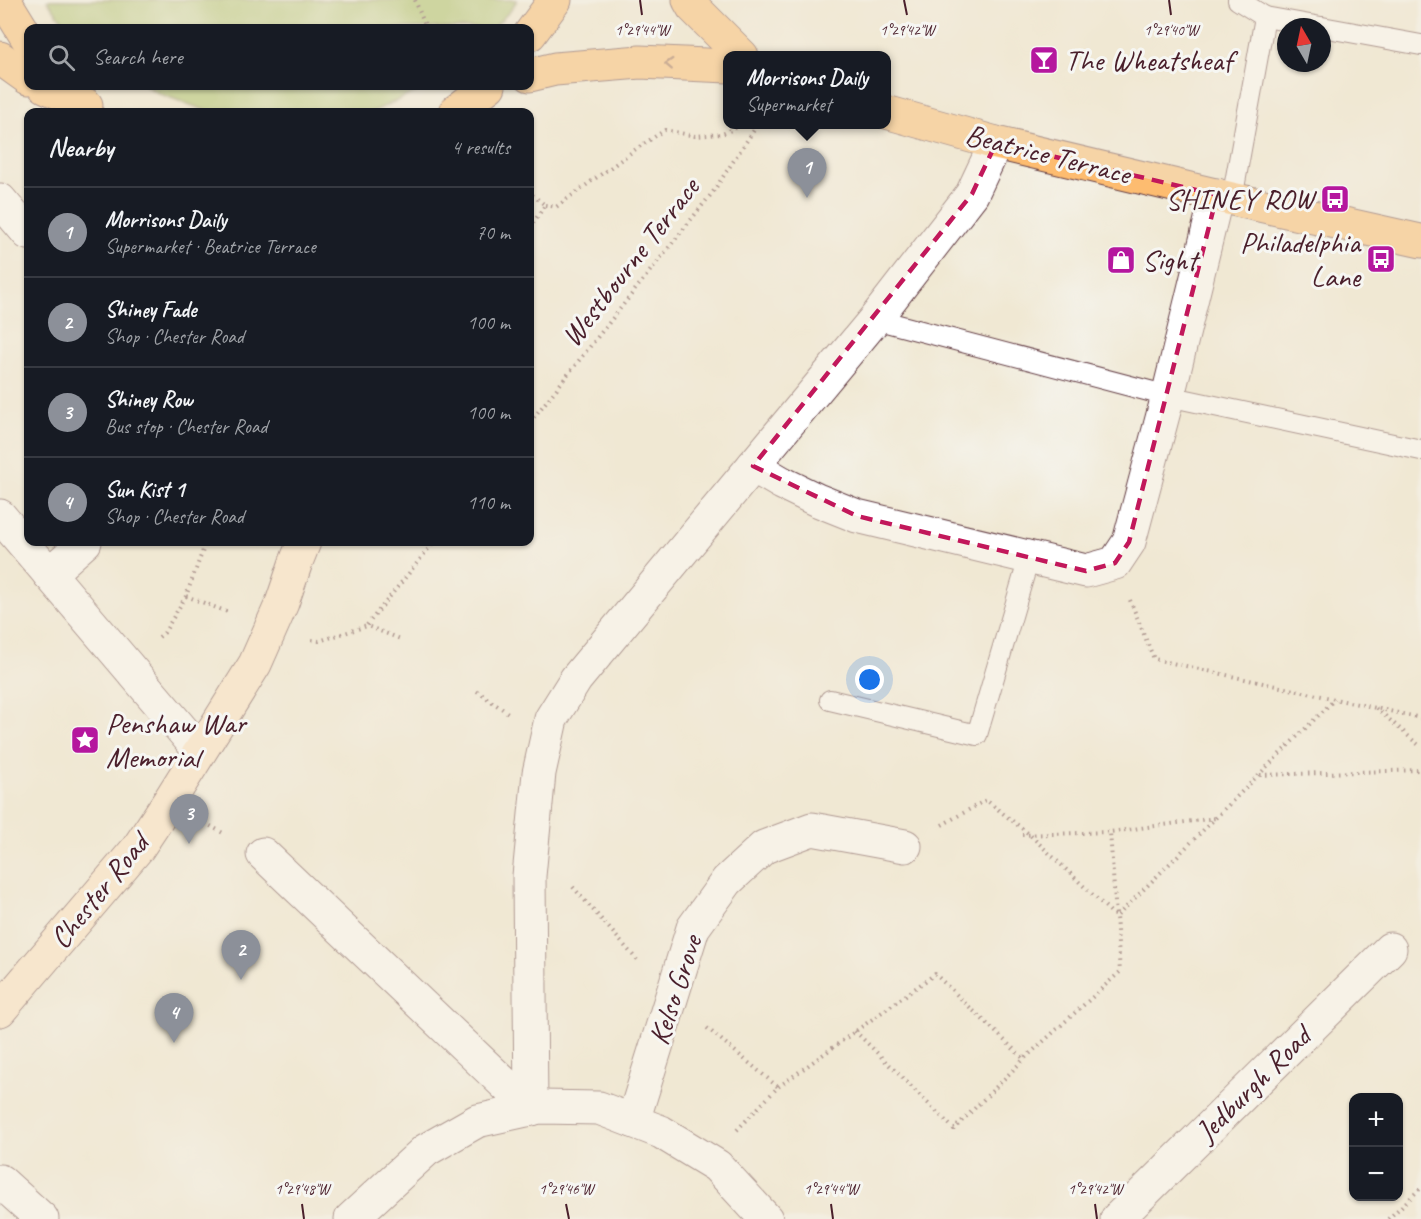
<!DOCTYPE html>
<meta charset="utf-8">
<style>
:root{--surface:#171b24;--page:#20242c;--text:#f1f3f6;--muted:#9ea1a6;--line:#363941;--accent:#8c9099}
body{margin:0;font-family:Caveat,sans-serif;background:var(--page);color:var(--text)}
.controls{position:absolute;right:18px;bottom:18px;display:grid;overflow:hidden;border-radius:12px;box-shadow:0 2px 4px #0004}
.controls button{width:54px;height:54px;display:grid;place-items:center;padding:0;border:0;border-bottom:2px solid var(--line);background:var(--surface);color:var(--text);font:30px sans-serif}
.compass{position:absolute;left:1277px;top:18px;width:54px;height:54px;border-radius:50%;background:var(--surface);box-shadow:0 2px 4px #0004;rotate:351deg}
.you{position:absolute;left:870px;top:680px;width:21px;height:21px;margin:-15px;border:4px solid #fff;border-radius:50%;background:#1a73e8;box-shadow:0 0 0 9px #1a73e833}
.badge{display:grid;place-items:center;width:39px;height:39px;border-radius:50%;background:var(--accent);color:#fff;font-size:20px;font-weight:700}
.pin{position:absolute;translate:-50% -50px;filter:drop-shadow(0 2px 3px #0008)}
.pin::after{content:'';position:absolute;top:32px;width:21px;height:18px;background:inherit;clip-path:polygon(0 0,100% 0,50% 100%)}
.popup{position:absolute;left:723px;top:51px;width:168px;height:78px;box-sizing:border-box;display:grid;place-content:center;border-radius:12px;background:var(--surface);filter:drop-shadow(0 2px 4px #0005);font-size:20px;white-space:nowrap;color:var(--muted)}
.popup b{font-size:22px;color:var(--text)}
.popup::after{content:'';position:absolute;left:50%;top:100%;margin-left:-12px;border:12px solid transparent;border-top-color:var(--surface)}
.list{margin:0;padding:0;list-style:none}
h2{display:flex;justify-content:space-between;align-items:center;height:78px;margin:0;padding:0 24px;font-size:26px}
h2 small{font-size:20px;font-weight:400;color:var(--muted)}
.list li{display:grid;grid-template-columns:39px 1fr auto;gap:18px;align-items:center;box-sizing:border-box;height:90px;padding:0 24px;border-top:2px solid var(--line)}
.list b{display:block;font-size:22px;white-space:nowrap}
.list p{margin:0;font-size:20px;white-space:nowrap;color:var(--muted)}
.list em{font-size:20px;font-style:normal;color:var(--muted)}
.icon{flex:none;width:33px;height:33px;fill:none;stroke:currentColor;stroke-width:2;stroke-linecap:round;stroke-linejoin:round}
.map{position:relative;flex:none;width:1421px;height:1219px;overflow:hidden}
.search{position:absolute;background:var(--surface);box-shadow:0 2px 4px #0004;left:24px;top:24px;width:510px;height:66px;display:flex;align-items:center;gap:15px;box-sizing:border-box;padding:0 21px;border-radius:12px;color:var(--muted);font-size:22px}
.panel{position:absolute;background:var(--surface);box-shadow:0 2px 4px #0004;left:24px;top:108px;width:510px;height:438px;border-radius:12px}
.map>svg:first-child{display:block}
.green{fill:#a5be64;stroke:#786e48;stroke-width:1.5}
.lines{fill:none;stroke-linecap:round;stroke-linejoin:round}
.lane-casing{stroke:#633d44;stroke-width:22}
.street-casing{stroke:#633d44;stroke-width:35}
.secondary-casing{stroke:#633d44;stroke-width:35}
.primary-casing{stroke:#633d44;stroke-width:35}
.path{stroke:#633d44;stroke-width:4;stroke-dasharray:1.5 4.5;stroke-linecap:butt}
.lane{stroke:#fff;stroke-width:20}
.street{stroke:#fff;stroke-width:33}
.secondary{stroke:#fee4c5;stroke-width:33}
.primary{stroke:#fdbc6f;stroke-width:33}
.oneway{stroke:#9b664a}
.marked{fill:none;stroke:#c2185b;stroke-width:4.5;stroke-dasharray:12 8;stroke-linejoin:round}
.ticks{fill:none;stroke:#4a1f2b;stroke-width:2}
.labels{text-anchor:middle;stroke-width:6;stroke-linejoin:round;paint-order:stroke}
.poi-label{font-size:30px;fill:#4a1f2b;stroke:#f6f6f2;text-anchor:start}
.street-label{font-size:30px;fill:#4a1f2b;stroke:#f6f6f2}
.ticks-label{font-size:15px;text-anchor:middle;fill:#4a1f2b;stroke:#f6f6f2;stroke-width:6;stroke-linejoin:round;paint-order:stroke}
</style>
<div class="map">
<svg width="1421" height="1219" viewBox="0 0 1421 1219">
<rect width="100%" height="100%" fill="#f6f6f2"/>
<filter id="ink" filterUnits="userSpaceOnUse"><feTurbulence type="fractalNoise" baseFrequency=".0167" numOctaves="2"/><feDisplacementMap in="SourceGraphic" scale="12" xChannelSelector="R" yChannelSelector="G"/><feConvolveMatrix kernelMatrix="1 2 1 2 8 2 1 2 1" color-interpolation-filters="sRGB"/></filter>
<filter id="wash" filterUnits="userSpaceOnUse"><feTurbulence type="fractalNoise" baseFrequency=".008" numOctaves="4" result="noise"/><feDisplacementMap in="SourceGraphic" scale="24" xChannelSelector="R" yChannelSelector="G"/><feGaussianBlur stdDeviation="1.35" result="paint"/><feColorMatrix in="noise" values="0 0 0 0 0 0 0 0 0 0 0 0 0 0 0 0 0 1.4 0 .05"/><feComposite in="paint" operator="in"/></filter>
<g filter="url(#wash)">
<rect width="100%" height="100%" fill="#f0e8d3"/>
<g class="green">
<path d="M47,0H517L511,10L493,28H68Z"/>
<path d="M146,86H425L416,92L372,112H210L160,94Z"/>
</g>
</g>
<g filter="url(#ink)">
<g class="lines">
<g class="lane-casing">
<g id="lane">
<path d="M1265,17L1321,27"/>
<path d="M1322,27L1421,45"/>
<path d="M1232,199L1265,17L1238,0"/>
<path d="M875,319L1168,396L1421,450"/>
<path d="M830,700L977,735L1029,558"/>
</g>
</g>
<g class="street-casing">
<g id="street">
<path d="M0,200L28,233"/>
<path d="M753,466L782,483L817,500L857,516L1086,571L1115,563L1129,542L1168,396L1217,195"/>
<path d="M0,516L200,751"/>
<path d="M49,574L85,542"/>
<path d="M263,854L531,1109"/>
<path d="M531,1109L529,876L539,773L551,719L576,679L875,319L972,194L996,143"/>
<path d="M633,1121L693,928L727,881L764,847L812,829L905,846"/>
<path d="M0,1181L42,1219"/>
<path d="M351,1219L426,1150L477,1121L540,1107L599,1108L661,1132L717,1166L766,1219"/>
<path d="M1117,1219L1390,949"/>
</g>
</g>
<g class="secondary-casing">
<path id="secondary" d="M0,1010L138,848L168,803L255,664L282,603L296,562L304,542"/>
</g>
<g class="primary-casing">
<g id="primary">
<path d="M4,0L28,39"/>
<path d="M689,0L693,7L742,56"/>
<path d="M530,34L555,0"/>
<path d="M0,58L28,78"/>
<path d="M530,75L555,69L640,62L728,66"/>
<path d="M45,86L86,105"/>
<path d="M455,112L489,86"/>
<path d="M886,112L996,143L1232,199L1421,241"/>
</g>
</g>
<g class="path">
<path d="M415,0L426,28"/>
<path d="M545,205L556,207L636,149L665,130L695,136L722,134L745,124"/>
<path d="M530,228L545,205L530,193"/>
<path d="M530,422L713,192L758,124"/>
<path d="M186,596L230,613"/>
<path d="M1130,600L1154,659L1421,718"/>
<path d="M367,625L434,542"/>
<path d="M159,637L164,633L186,596L206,542"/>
<path d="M312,640L319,641L367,626L403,640"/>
<path d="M477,691L508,713"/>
<path d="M1376,708L1421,747"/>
<path d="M1260,775L1421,770"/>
<path d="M205,823L225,834"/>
<path d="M942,825L986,800L1029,834L1116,917L1335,699"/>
<path d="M1022,835L1110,832L1216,818"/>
<path d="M573,887L637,960"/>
<path d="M707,1028L778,1087"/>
<path d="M855,1031L954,1129L1024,1059L1120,972L1110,832"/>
<path d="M737,1130L778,1087L935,974L1024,1059"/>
<path d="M1388,1219L1421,1188"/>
</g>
<use href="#lane" class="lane"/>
<use href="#street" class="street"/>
<use href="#secondary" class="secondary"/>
<use href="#primary" class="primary"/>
</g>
<defs><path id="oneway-chevron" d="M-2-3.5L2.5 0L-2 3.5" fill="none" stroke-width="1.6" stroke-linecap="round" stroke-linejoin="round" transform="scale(1.5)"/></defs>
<use class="oneway" href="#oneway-chevron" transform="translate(669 64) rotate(-177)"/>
</g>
<path d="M0 0H1421V1219H0ZM996,143L1217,195L1129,542L1115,563L1086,571L857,516L753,466L972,194Z" fill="#f0e8d3" fill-opacity=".55" fill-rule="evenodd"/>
<path class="marked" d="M996,143L1217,195L1129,542L1115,563L1086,571L857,516L753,466L972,194Z"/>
<path class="ticks" d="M640,0L642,15M904,0L907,15M1169,0L1171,15M302,1204L304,1219M566,1204L569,1219M831,1204L833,1219M1095,1204L1097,1219"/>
<defs>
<g id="bar-square" transform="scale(1.5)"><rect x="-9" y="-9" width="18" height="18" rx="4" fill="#b5179e" stroke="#f6f6f2"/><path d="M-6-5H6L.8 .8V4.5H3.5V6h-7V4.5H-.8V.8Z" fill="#fff"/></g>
<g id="bus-square" transform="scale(1.5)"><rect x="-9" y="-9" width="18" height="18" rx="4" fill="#b5179e" stroke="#f6f6f2"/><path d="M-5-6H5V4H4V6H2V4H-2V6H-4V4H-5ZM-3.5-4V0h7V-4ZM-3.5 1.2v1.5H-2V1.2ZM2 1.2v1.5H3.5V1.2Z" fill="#fff"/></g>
<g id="shop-square" transform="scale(1.5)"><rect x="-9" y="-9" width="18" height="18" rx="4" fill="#b5179e" stroke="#f6f6f2"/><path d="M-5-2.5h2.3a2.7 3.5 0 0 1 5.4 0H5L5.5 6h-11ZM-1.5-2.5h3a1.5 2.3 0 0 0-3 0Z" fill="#fff"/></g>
<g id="sight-square" transform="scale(1.5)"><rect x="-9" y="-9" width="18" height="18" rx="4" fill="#b5179e" stroke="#f6f6f2"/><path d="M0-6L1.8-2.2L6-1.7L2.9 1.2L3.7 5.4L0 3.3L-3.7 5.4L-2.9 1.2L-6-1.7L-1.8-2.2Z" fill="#fff"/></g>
</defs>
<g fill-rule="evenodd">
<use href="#bar-square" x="1044" y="60"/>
<use href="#bus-square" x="1335" y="199"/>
<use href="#bus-square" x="1381" y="259"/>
<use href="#shop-square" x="1121" y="260"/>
<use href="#sight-square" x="85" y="740"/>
</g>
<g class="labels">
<g class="poi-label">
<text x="1065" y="70">The Wheatsheaf</text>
<text x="1314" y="209" text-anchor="end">SHINEY ROW</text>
<text x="1360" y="252" text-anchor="end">Philadelphia<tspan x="1360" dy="34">Lane</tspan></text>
<text x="1142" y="270">Sight</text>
<text x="106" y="733">Penshaw War<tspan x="106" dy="34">Memorial</tspan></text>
</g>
<g class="street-label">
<text transform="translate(1048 154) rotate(14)" y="10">Beatrice Terrace</text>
<text transform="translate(630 262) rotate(-52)" y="10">Westbourne Terrace</text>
<text transform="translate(99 891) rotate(-51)" y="10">Chester Road</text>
<text transform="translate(675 990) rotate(-72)" y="10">Kelso Grove</text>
<text transform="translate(1253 1084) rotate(-45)" y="10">Jedburgh Road</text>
</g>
</g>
<g class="ticks-label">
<text x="642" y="35">1°29'44"W</text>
<text x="907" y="35">1°29'42"W</text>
<text x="1171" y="35">1°29'40"W</text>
<text x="302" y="1194">1°29'48"W</text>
<text x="566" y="1194">1°29'46"W</text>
<text x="831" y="1194">1°29'44"W</text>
<text x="1095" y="1194">1°29'42"W</text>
</g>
</svg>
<div class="controls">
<button>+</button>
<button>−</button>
</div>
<svg class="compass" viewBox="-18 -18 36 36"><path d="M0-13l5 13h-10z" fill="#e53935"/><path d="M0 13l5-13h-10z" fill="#9ea1a6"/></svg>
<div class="you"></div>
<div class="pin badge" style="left:807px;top:198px">1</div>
<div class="popup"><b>Morrisons Daily</b>Supermarket</div>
<div class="pin badge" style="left:241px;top:980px">2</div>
<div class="pin badge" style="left:189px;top:844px">3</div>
<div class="pin badge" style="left:174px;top:1043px">4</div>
<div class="search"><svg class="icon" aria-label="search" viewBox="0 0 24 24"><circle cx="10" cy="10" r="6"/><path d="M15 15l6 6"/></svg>Search here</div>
<section class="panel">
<h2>Nearby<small>4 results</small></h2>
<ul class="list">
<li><span class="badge">1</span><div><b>Morrisons Daily</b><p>Supermarket · Beatrice Terrace</p></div><em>70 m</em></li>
<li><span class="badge">2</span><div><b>Shiney Fade</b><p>Shop · Chester Road</p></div><em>100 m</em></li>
<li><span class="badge">3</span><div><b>Shiney Row</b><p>Bus stop · Chester Road</p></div><em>100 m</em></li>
<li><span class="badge">4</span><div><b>Sun Kist 1</b><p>Shop · Chester Road</p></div><em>110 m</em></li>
</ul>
</section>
</div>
